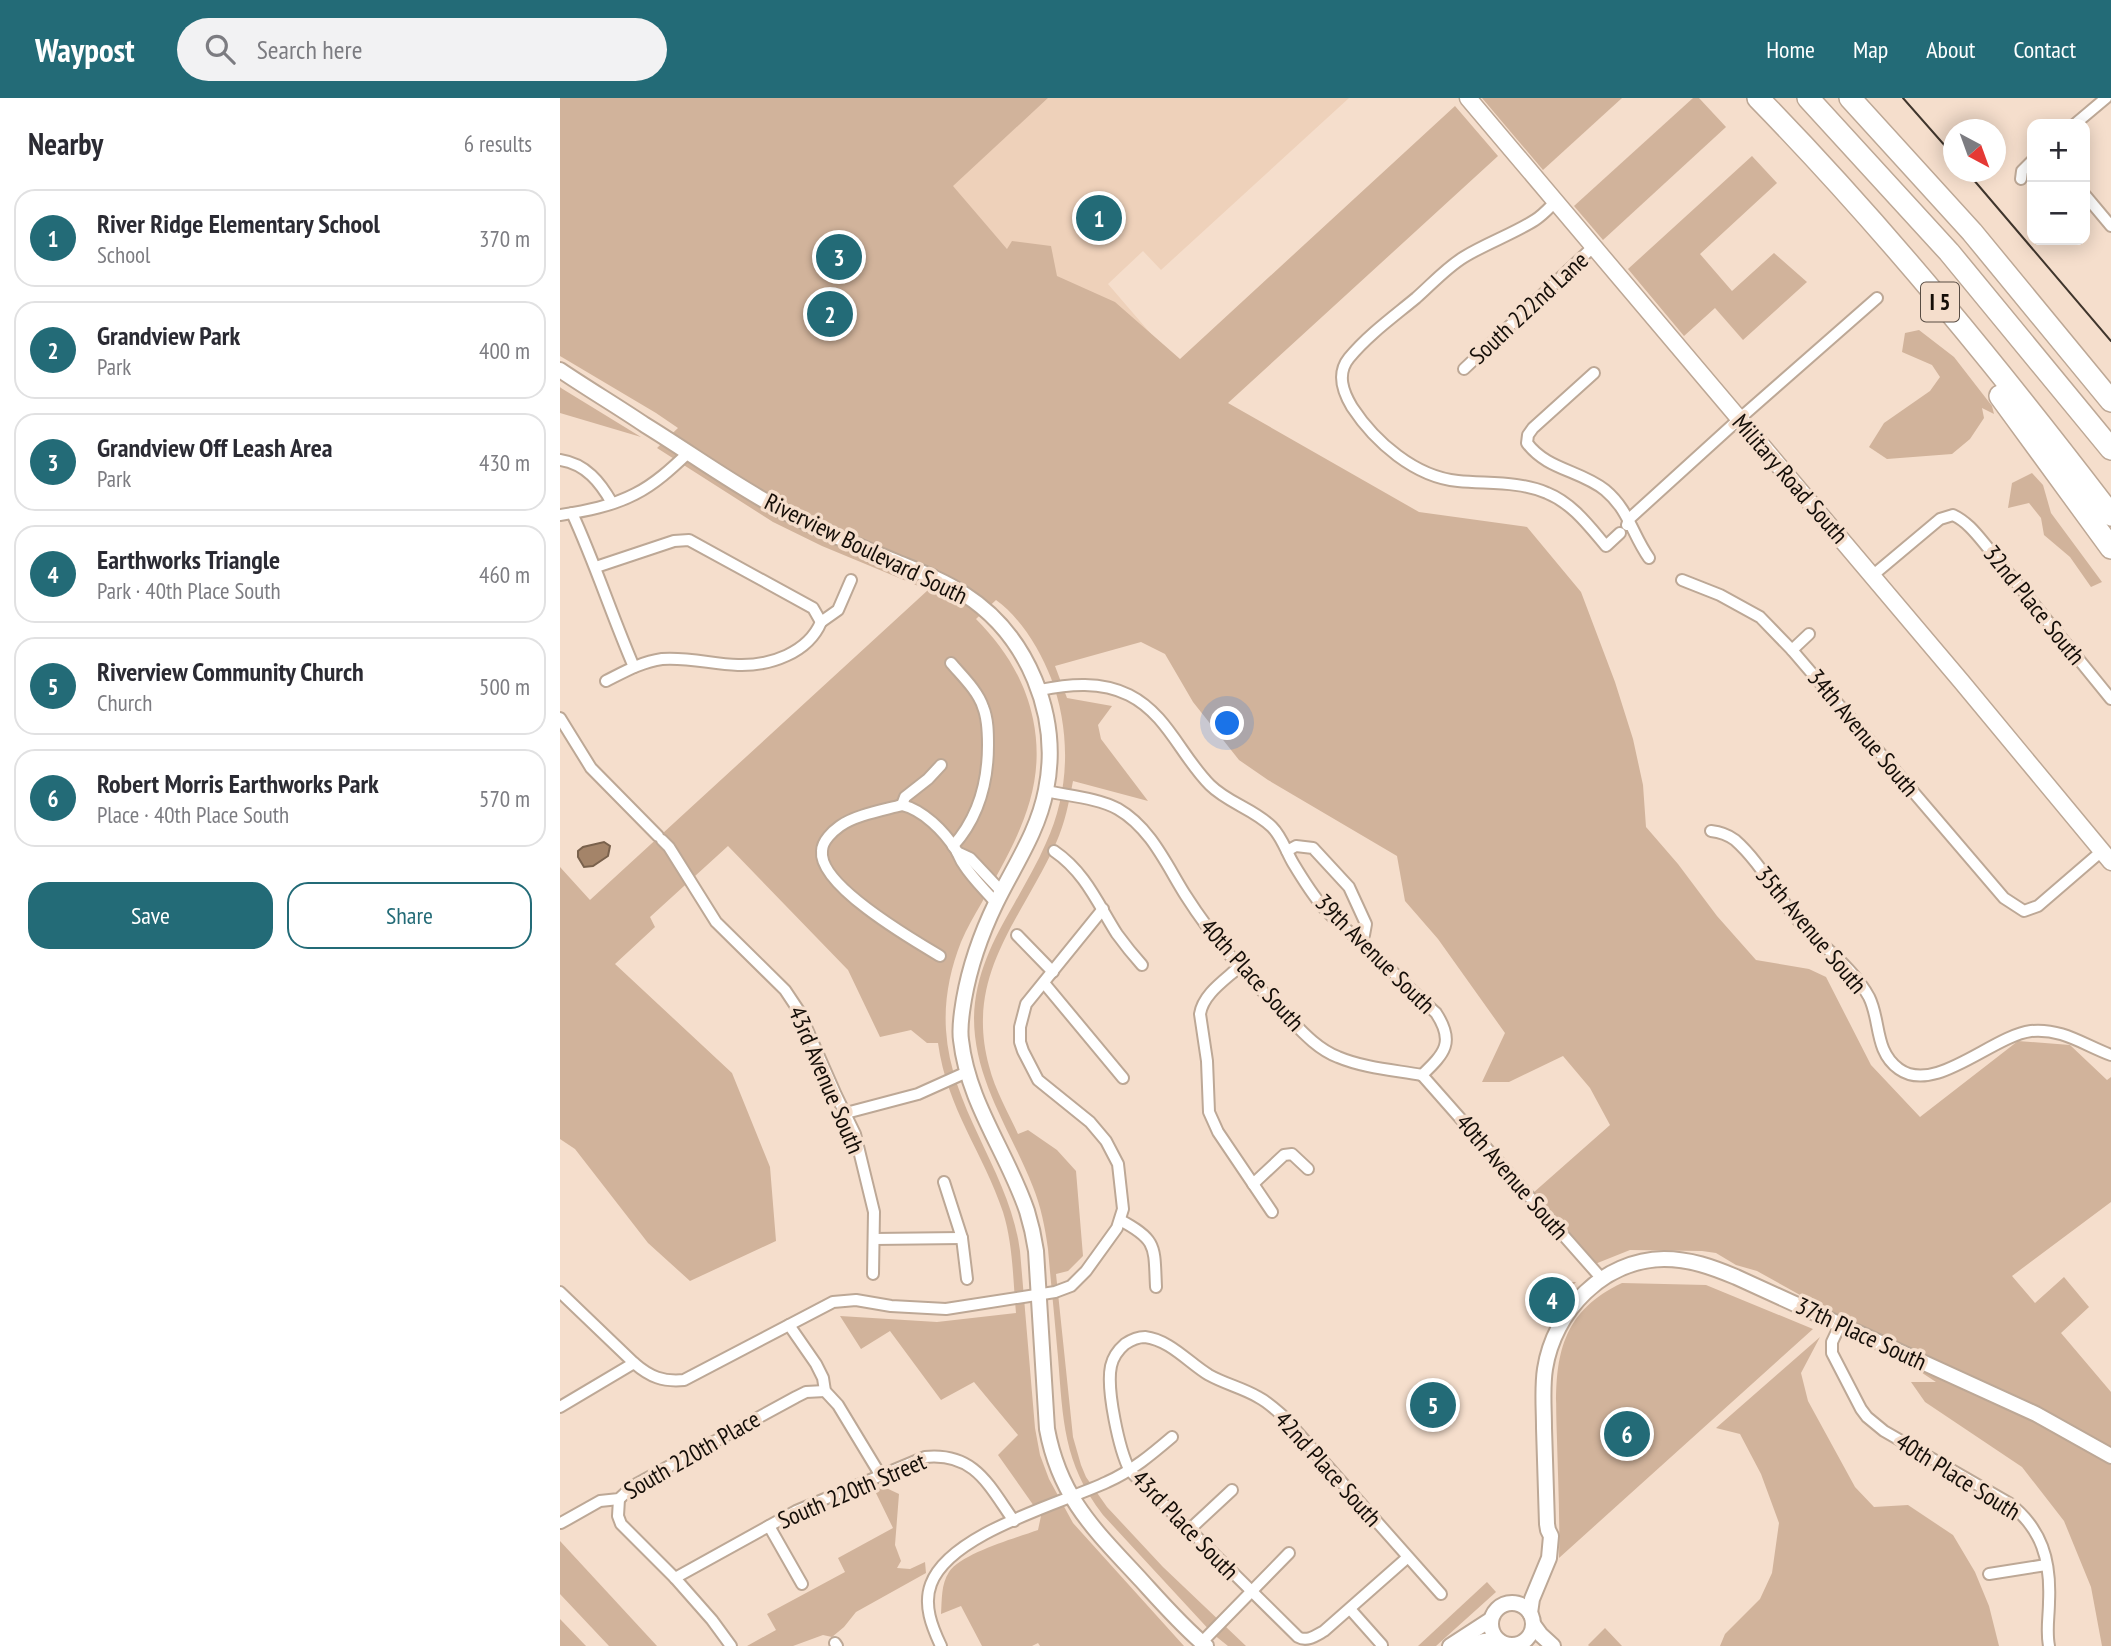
<!DOCTYPE html>
<meta charset="utf-8">
<style>
:root{--surface:#fff;--page:#f2f2f3;--text:#2b2b33;--muted:#7c7c81;--line:#e1e1e2;--accent:#236b77}
body{margin:0;font-family:"PT Sans Narrow",sans-serif;background:var(--page);color:var(--text)}
.controls{position:absolute;right:21px;top:21px;display:grid;overflow:hidden;border-radius:14px;box-shadow:0 4px 18px #0003}
.controls button{width:63px;height:63px;display:grid;place-items:center;padding:0;border:0;border-bottom:2px solid var(--line);background:var(--surface);color:var(--text);font:35px sans-serif}
.compass{position:absolute;left:1383px;top:21px;width:63px;height:63px;border-radius:50%;background:var(--surface);box-shadow:0 4px 18px #0003;rotate:139deg}
.you{position:absolute;left:668px;top:626px;width:24px;height:24px;margin:-18px;border:5px solid #fff;border-radius:50%;background:#1a73e8;box-shadow:0 0 0 10px #1a73e833}
.badge{display:grid;place-items:center;width:46px;height:46px;border-radius:50%;background:var(--accent);color:#fff;font-size:23px;font-weight:700}
.pin{position:absolute;translate:-50% -50%;border:4px solid #fff;box-shadow:0 2px 7px #0006}
.list{margin:0;padding:0;list-style:none}
h2{display:flex;justify-content:space-between;align-items:center;height:91px;margin:0;padding:0 28px;font-size:30px}
h2 small{font-size:23px;font-weight:400;color:var(--muted)}
.list li{display:grid;grid-template-columns:46px 1fr auto;gap:21px;align-items:center;box-sizing:border-box;height:98px;margin:0 14px 14px;padding:0 14px;border:2px solid var(--line);border-radius:21px}
.list b{display:block;font-size:26px;white-space:nowrap}
.list p{margin:0;font-size:23px;white-space:nowrap;color:var(--muted)}
.list em{font-size:23px;font-style:normal;color:var(--muted)}
.actions{display:flex;gap:14px;padding:21px 28px}
.actions a{flex:1;padding:16px 0;border:2px solid var(--accent);border-radius:21px;text-align:center;font-size:24px;color:var(--accent)}
.actions .main{background:var(--accent);color:#fff}
.icon{flex:none;width:38px;height:38px;fill:none;stroke:currentColor;stroke-width:2;stroke-linecap:round;stroke-linejoin:round}
.map{position:relative;flex:none;width:1551px;height:1548px;overflow:hidden}
header{display:flex;align-items:center;gap:42px;box-sizing:border-box;height:98px;padding:0 35px;background:var(--accent);color:#fff}
header strong{font-size:33px}
nav{display:flex;gap:38px;margin-inline-start:auto;font-size:24px}
.search{width:490px;height:63px;background:var(--page);display:flex;align-items:center;gap:18px;box-sizing:border-box;padding:0 24px;border-radius:38px;color:var(--muted);font-size:26px}
main{display:flex}
aside{flex:1;background:var(--surface)}
.map>svg:first-child{display:block}
.built{fill:#eed1ba}
.green{fill:#d1b39b}
.water{fill:#a48469;stroke:#79614c;stroke-width:2}
.lines{fill:none;stroke-linecap:round;stroke-linejoin:round}
.minor-casing{stroke:#bda896;stroke-width:14}
.tertiary-casing{stroke:#bda896;stroke-width:18}
.secondary-casing{stroke:#bda896;stroke-width:19}
.motorway-casing{stroke:#bda896;stroke-width:24}
.minor{stroke:#fff;stroke-width:10}
.tertiary{stroke:#fff;stroke-width:14}
.secondary{stroke:#fff;stroke-width:16}
.motorway{stroke:#fff;stroke-width:21}
.tram{stroke:#40362d;stroke-width:2}
.labels{text-anchor:middle;stroke-width:7;stroke-linejoin:round;paint-order:stroke}
.shield{fill:#f5decc;stroke:#584c43;stroke-width:2}
.shield-label{font-size:23px;font-weight:bold;fill:#150e08}
.street-label{font-size:24px;fill:#150e08;stroke:#f5decc}
</style>
<header>
<strong>Waypost</strong>
<div class="search"><svg class="icon" aria-label="search" viewBox="0 0 24 24"><circle cx="10" cy="10" r="6"/><path d="M15 15l6 6"/></svg>Search here</div>
<nav><a>Home</a><a>Map</a><a>About</a><a>Contact</a></nav>
</header>
<main>
<aside>
<h2>Nearby<small>6 results</small></h2>
<ul class="list">
<li><span class="badge">1</span><div><b>River Ridge Elementary School</b><p>School</p></div><em>370 m</em></li>
<li><span class="badge">2</span><div><b>Grandview Park</b><p>Park</p></div><em>400 m</em></li>
<li><span class="badge">3</span><div><b>Grandview Off Leash Area</b><p>Park</p></div><em>430 m</em></li>
<li><span class="badge">4</span><div><b>Earthworks Triangle</b><p>Park · 40th Place South</p></div><em>460 m</em></li>
<li><span class="badge">5</span><div><b>Riverview Community Church</b><p>Church</p></div><em>500 m</em></li>
<li><span class="badge">6</span><div><b>Robert Morris Earthworks Park</b><p>Place · 40th Place South</p></div><em>570 m</em></li>
</ul>
<div class="actions"><a class="main">Save</a><a>Share</a></div>
</aside>
<div class="map">
<svg width="1551" height="1548" viewBox="0 0 1551 1548">
<rect width="100%" height="100%" fill="#f5decc"/>
<path class="built" d="M488,0H789L601,172L583,153L548,186L616,265L577,300L392,88Z"/>
<g class="green">
<path d="M0,0H488L393,88L447,151L452,143L491,148L497,178L555,204L620,261L895,8L938,58L668,305L859,414L967,429L1021,494L1055,584L1073,641L1083,687L1086,729L1118,766L1157,818L1196,862L1249,871L1266,879L1311,967L1360,1019L1458,943L1510,947L1547,982L1551,979V1104L1452,1178L1475,1205L1504,1179L1529,1209L1501,1235L1551,1294V1548H1542L1531,1489L1504,1423L1462,1369L1365,1304L1351,1284H1376L1258,1207L1197,1173L1176,1167L1156,1155L1142,1153L1070,1152L1035,1166L973,1095L1050,1027L1030,990L1003,958L949,984H922L945,935L878,841L845,803L837,758L708,682L679,662L633,604L605,556L581,544L495,568L507,600L552,608L538,627L541,641L588,703L513,683C509,704 505,725 496,745C462,821 404,876 429,968C435,992 448,1014 458,1036L468,1032L497,1052L516,1073L523,1158L508,1173L496,1176L513,1339L521,1367L526,1379L547,1409L603,1469L686,1548H668L653,1536L543,1417C503,1365 503,1321 498,1259C495,1223 491,1187 488,1151C485,1129 481,1109 473,1089C451,1033 414,982 414,920C415,877 433,842 454,806C465,786 477,766 486,745C510,693 511,633 491,580C480,552 461,520 436,502L416,521C444,549 465,582 473,621C488,693 454,746 421,806C414,818 407,830 401,844C390,872 384,902 386,932C391,1013 450,1074 460,1153L475,1330L480,1357L489,1381L513,1425L624,1548H480L478,1545L472,1548H422L401,1508L381,1516C382,1502 381,1486 389,1474C402,1455 456,1440 478,1432L481,1418L438,1357L458,1337L414,1284L381,1302L330,1233L301,1251L280,1218L377,1224L456,1215C453,1182 453,1146 443,1114C423,1054 387,1011 378,945H367L351,932L320,939L288,872L168,748L90,819L95,829L55,866L172,975L210,1069L216,1143L130,1183L88,1145L15,1051L0,1041V769L30,802L368,492L262,448L213,424L97,350L118,330L96,315L0,258Z"/>
<path d="M922,0H1062L983,72Z"/>
<path d="M1133,0H1139L1166,29L1043,142L1014,108Z"/>
<path d="M1192,58L1217,85L1140,156L1172,193L1214,155L1247,184L1183,242L1155,210L1124,238L1068,171Z"/>
<path d="M1359,232L1394,259L1432,308L1434,316L1422,310L1424,320L1410,341L1392,356L1327,361L1309,349L1324,325L1370,293L1380,279L1372,267L1342,254L1345,235Z"/>
<path d="M0,289L1,290L81,339L0,315Z"/>
<path d="M1472,375L1483,387L1491,415L1542,484L1531,489L1510,459L1484,437L1481,420L1469,405L1448,410L1452,385Z"/>
<path d="M1010,1184H1016L996,1205L985,1223V1192Z"/>
<path d="M1062,1185L1146,1187L1253,1231L999,1460C1000,1421 998,1381 997,1342C995,1275 991,1218 1062,1185Z"/>
<path d="M1260,1239L1241,1275L1248,1303L1295,1389L1314,1409L1348,1407L1393,1437L1415,1474L1429,1508L1439,1548H1160L1165,1536L1200,1501L1212,1475L1219,1425L1201,1376L1180,1336L1156,1330Z"/>
<path d="M322,1388L339,1396L335,1447L341,1463L337,1470L350,1471L365,1464L366,1475L296,1514L284,1529L272,1539L263,1537L233,1548H187L216,1532L207,1516L285,1474L278,1460L333,1430L314,1391Z"/>
<path d="M0,1443L97,1548H49L0,1496Z"/>
<path d="M927,1484L936,1494L876,1548H858Z"/>
<path d="M0,1521L26,1548H0Z"/>
<path d="M1045,1530L1062,1548H1029L1028,1547Z"/>
</g>
<path class="water" d="M44,744L50,748L48,758L33,768L24,769L18,759V753L23,749Z"/>
<g class="lines">
<g class="minor-casing">
<g id="minor">
<path d="M1515,26L1546,0"/>
<path d="M1461,81L1462,73L1472,63"/>
<path d="M1525,97L1551,128"/>
<path d="M995,104C989,110 983,117 975,122C953,136 927,145 904,159C886,170 872,186 856,200C833,219 808,237 789,260C776,276 783,294 792,309C815,344 855,379 898,383C928,386 959,383 987,395C1012,405 1029,428 1046,448L1060,435"/>
<path d="M904,271L1033,149"/>
<path d="M1034,275L973,330L968,337L967,345C987,372 1020,372 1045,392C1069,412 1072,436 1089,460"/>
<path d="M0,362C26,366 40,384 52,405"/>
<path d="M12,415C35,465 52,518 74,569"/>
<path d="M0,417C26,413 52,408 75,396C95,386 112,370 128,355"/>
<path d="M1067,427L1069,421L1178,322L1317,200"/>
<path d="M36,469L114,443L129,442L253,510L261,524L278,512L291,482"/>
<path d="M1312,478L1380,421L1393,417C1406,423 1415,434 1424,445L1551,601"/>
<path d="M1122,482L1160,497L1200,519L1232,552L1444,800L1464,813L1478,808L1543,752"/>
<path d="M1232,552L1249,536"/>
<path d="M391,565C402,578 418,593 423,609C428,621 428,635 428,647C428,685 419,719 393,748"/>
<path d="M46,583C64,574 81,564 102,561C128,559 152,566 178,567C210,568 248,555 261,524"/>
<path d="M480,592C509,586 541,583 569,597C607,616 621,658 650,687C668,705 694,711 712,729C722,739 726,753 733,765C742,780 752,796 763,809C775,823 789,833 802,845C827,868 851,892 876,915C895,944 885,955 862,977"/>
<path d="M0,620L31,670L98,738"/>
<path d="M486,693C509,698 538,700 558,711C591,730 607,768 626,798C654,842 685,876 721,912C739,930 755,950 778,959C804,970 834,972 862,977"/>
<path d="M342,707C324,712 295,717 280,728C273,733 262,743 262,753C258,787 353,842 380,858"/>
<path d="M342,707C363,712 384,733 396,752C399,757 400,762 404,767C413,781 425,792 436,805"/>
<path d="M342,707L345,699L368,681L381,667"/>
<path d="M1151,733C1160,734 1167,736 1175,742C1200,764 1216,796 1237,821C1260,847 1292,868 1309,899C1321,923 1314,953 1339,971C1375,997 1432,938 1471,933C1502,930 1524,947 1551,957"/>
<path d="M102,742L109,749L156,824L225,892L239,913L276,997L295,1036L314,1114L313,1176"/>
<path d="M494,753C525,774 538,806 557,836C565,847 573,857 582,867"/>
<path d="M727,753L736,748L753,750L789,789L806,826L804,837L799,842"/>
<path d="M397,754L410,760L442,794"/>
<path d="M457,837L493,874"/>
<path d="M679,869C665,882 643,896 640,916L647,963L649,1014L658,1034L712,1114"/>
<path d="M484,885L563,980"/>
<path d="M862,977L1042,1181"/>
<path d="M286,1015L358,996L407,974"/>
<path d="M384,1084L402,1140L407,1181"/>
<path d="M693,1086L724,1057L732,1056L748,1071"/>
<path d="M560,1122C598,1142 594,1149 596,1189"/>
<path d="M314,1141L402,1140"/>
<path d="M0,1194L74,1265"/>
<path d="M229,1227L256,1266L263,1280L265,1293L278,1307L321,1378"/>
<path d="M1280,1227L1272,1244V1255L1301,1311L1307,1319L1324,1333L1449,1405C1482,1431 1491,1462 1489,1504C1489,1518 1486,1533 1489,1548"/>
<path d="M0,1309L74,1265C90,1279 103,1284 124,1282L273,1204L296,1202L331,1208L386,1211L495,1194L511,1188L526,1173L557,1130L563,1111L558,1066L546,1043L530,1024L478,982L463,953L460,944V929L466,906L543,811"/>
<path d="M59,1401L58,1418L61,1426L115,1480L152,1522L171,1548"/>
<path d="M1,1425L40,1403L59,1401L73,1388L236,1299L246,1294L265,1293"/>
<path d="M209,1428L242,1486"/>
<path d="M629,1432L672,1392"/>
<path d="M848,1459L764,1533C755,1538 747,1544 738,1539L570,1373C559,1352 546,1291 551,1268C553,1259 558,1252 565,1246C571,1242 578,1239 585,1239C610,1242 629,1265 649,1277C665,1286 683,1290 698,1299C708,1304 716,1312 724,1319L881,1496"/>
<path d="M1429,1476L1486,1467"/>
<path d="M115,1480L236,1413L365,1359C415,1354 429,1388 454,1423"/>
<path d="M790,1511L822,1547"/>
<path d="M642,1544L729,1455"/>
<path d="M275,1545L277,1548"/>
<path d="M381,1548C372,1529 363,1507 371,1486C390,1435 500,1406 547,1384C572,1373 592,1356 612,1339"/>
</g>
</g>
<g class="tertiary-casing">
<g id="tertiary">
<path d="M0,272C28,291 57,308 85,327C129,354 170,384 216,409C254,430 294,446 334,463C358,473 383,482 404,496C468,537 501,618 486,692C478,734 454,768 436,805C421,836 410,867 404,901C402,914 399,928 401,942C408,1005 447,1054 467,1113C471,1126 474,1139 476,1153L487,1331C500,1401 536,1433 582,1483C602,1505 623,1529 646,1548"/>
<circle cx="952" cy="1526" r="21"/>
<path d="M970,1515L972,1501L989,1460L991,1438L988,1432L987,1426C986,1394 985,1362 984,1330C984,1310 982,1290 985,1271C994,1213 1043,1162 1104,1161C1130,1161 1152,1169 1176,1179L1476,1316L1551,1358"/>
<path d="M973,1526L981,1537L993,1548"/>
<path d="M890,1548L930,1522"/>
<path d="M908,1548L924,1543H939"/>
</g>
</g>
<g class="secondary-casing">
<path id="secondary" d="M908,0L1401,583L1551,764"/>
</g>
<g class="motorway-casing">
<g id="motorway">
<path d="M1198,0C1325,130 1441,273 1551,417"/>
<path d="M1248,0L1389,154L1551,351"/>
<path d="M1290,0L1412,134L1551,303"/>
<path d="M1440,298L1551,450"/>
</g>
</g>
<use href="#minor" class="minor"/>
<use href="#tertiary" class="tertiary"/>
<use href="#secondary" class="secondary"/>
<use href="#motorway" class="motorway"/>
<g class="tram">
<path d="M1343,0L1394,58"/>
<path d="M1407,74L1551,243"/>
</g>
</g>
<g class="labels">
<rect class="shield" x="1361" y="184.5" width="38" height="39" rx="5"/>
<g class="shield-label">
<text x="1380" y="212">I 5</text>
</g>
<g class="street-label">
<text transform="translate(969 210) rotate(-43)" y="8">South 222nd Lane</text>
<text transform="translate(1230 381) rotate(49)" y="8">Military Road South</text>
<text transform="translate(306 451) rotate(26)" y="8">Riverview Boulevard South</text>
<text transform="translate(1474 507) rotate(51)" y="8">32nd Place South</text>
<text transform="translate(1303 635) rotate(50)" y="8">34th Avenue South</text>
<text transform="translate(1251 832) rotate(50)" y="8">35th Avenue South</text>
<text transform="translate(815 856) rotate(45)" y="8">39th Avenue South</text>
<text transform="translate(692 877) rotate(48)" y="8">40th Place South</text>
<text transform="translate(266 982) rotate(67)" y="8">43rd Avenue South</text>
<text transform="translate(952 1079) rotate(49)" y="8">40th Avenue South</text>
<text transform="translate(1301 1236) rotate(25)" y="8">37th Place South</text>
<text transform="translate(132 1357) rotate(-30)" y="8">South 220th Place</text>
<text transform="translate(768 1371) rotate(48)" y="8">42nd Place South</text>
<text transform="translate(1398 1379) rotate(32)" y="8">40th Place South</text>
<text transform="translate(292 1393) rotate(-23)" y="8">South 220th Street</text>
<text transform="translate(625 1427) rotate(46)" y="8">43rd Place South</text>
</g>
</g>
</svg>
<div class="controls">
<button>+</button>
<button>−</button>
</div>
<svg class="compass" viewBox="-18 -18 36 36"><path d="M0-13l5 13h-10z" fill="#e53935"/><path d="M0 13l5-13h-10z" fill="#7c7c81"/></svg>
<div class="you"></div>
<div class="pin badge" style="left:539px;top:120px">1</div>
<div class="pin badge" style="left:270px;top:216px">2</div>
<div class="pin badge" style="left:279px;top:159px">3</div>
<div class="pin badge" style="left:992px;top:1202px">4</div>
<div class="pin badge" style="left:873px;top:1307px">5</div>
<div class="pin badge" style="left:1067px;top:1336px">6</div>
</div>
</main>
